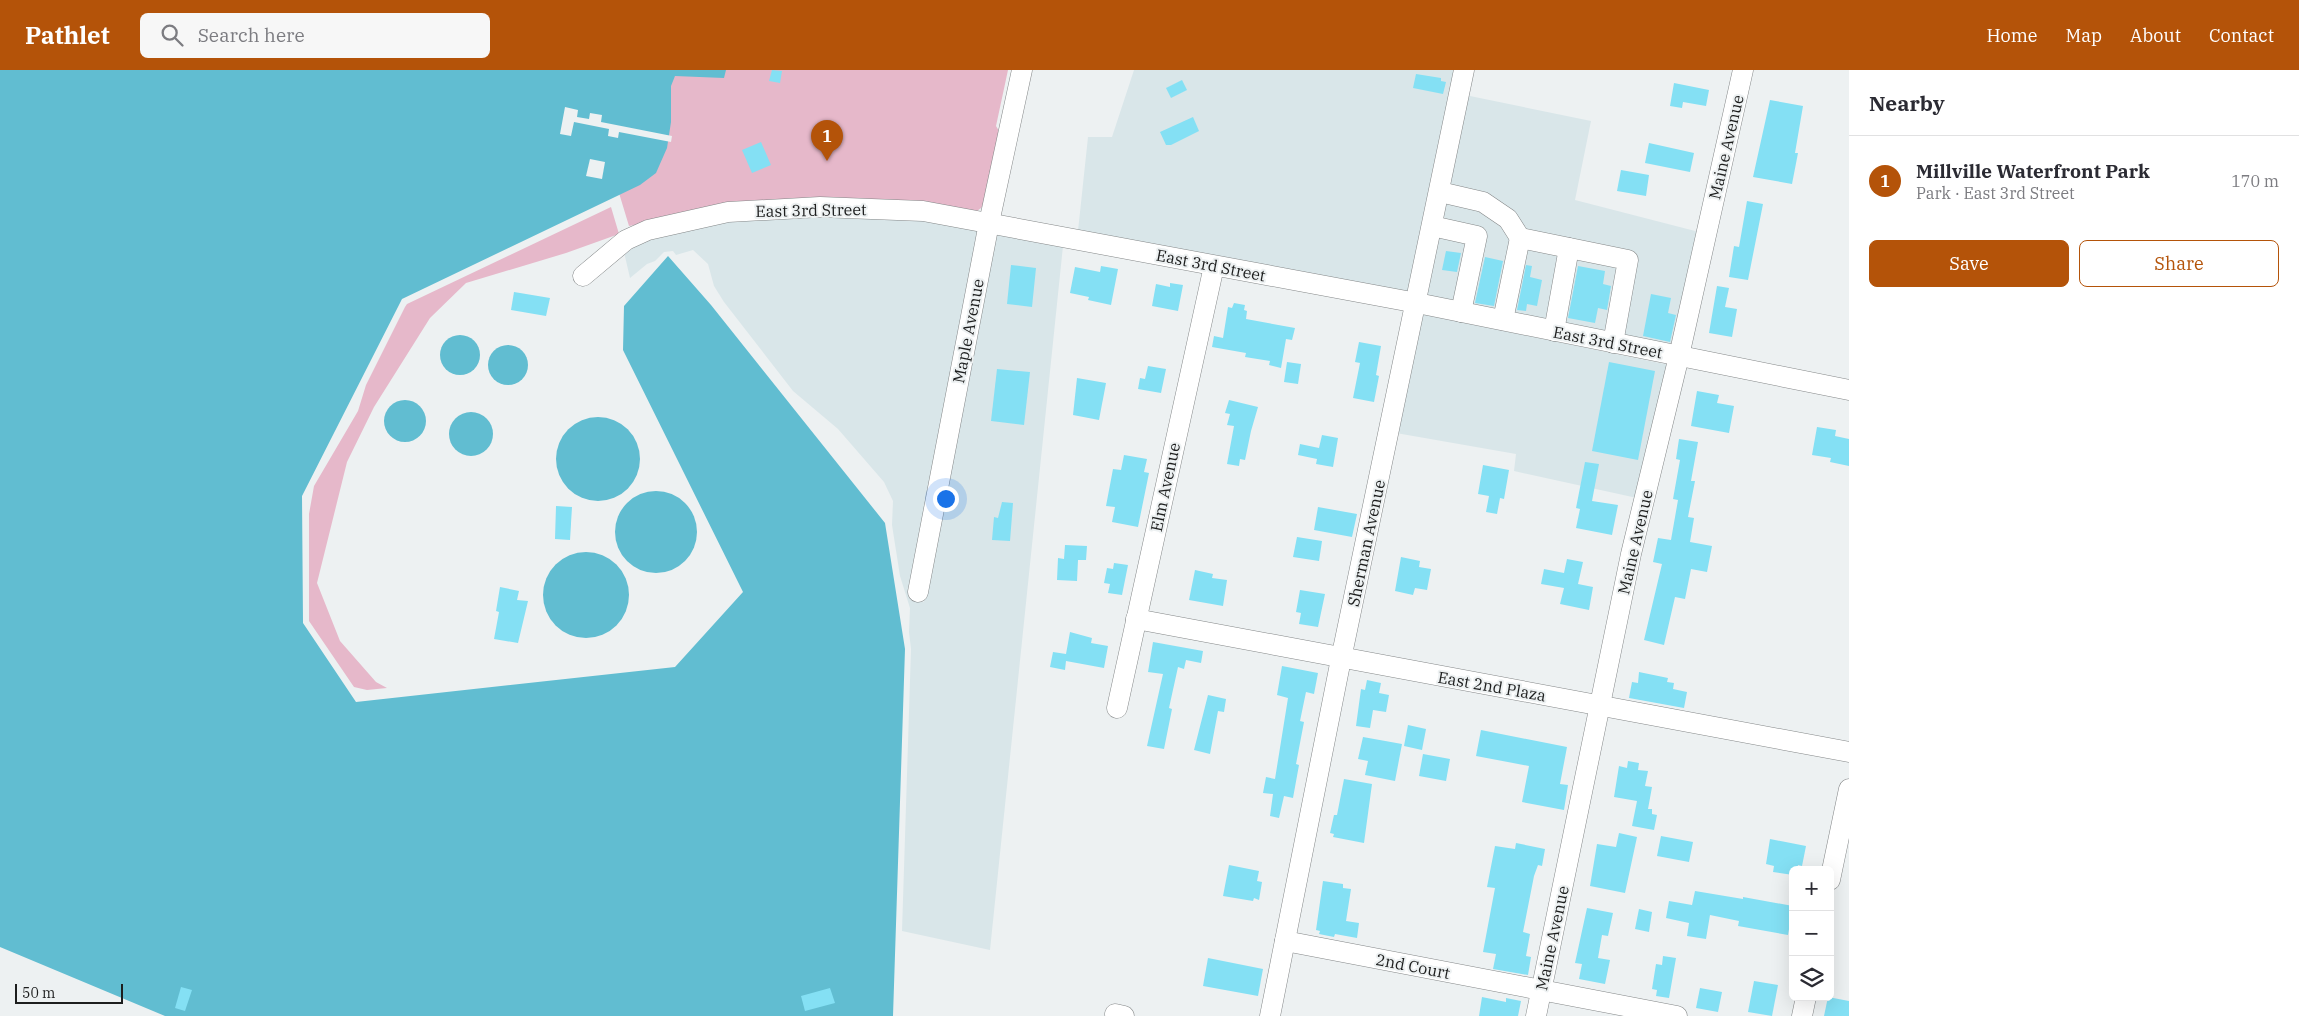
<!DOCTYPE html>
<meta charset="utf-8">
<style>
:root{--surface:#fff;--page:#f7f7f7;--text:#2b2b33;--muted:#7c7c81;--line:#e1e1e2;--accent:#b45309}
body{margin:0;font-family:"IBM Plex Serif",serif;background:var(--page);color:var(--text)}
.controls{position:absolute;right:15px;bottom:15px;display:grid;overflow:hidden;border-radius:8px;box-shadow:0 5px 20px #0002}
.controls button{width:45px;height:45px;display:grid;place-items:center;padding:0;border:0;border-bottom:1px solid var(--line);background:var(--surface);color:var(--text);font:25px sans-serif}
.scale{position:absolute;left:15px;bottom:12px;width:108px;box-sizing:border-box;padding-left:5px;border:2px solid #1d1e1e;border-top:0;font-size:14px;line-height:18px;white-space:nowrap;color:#1d1e1e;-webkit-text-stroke:4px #edf1f2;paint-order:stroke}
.you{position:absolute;left:945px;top:428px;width:18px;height:18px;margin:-12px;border:4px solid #fff;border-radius:50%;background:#1a73e8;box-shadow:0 0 0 8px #1a73e833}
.badge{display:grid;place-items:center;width:32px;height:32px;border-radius:50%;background:var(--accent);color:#fff;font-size:16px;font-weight:700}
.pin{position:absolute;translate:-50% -41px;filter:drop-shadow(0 1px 2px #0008)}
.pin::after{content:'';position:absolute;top:26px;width:18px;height:15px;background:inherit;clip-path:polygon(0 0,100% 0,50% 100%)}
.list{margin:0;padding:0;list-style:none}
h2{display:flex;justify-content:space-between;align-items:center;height:65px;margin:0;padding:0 20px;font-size:21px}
h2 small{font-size:16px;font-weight:400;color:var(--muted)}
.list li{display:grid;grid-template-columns:32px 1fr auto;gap:15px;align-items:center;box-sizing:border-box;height:90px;padding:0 20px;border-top:1px solid var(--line)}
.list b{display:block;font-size:19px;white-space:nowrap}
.list p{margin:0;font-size:16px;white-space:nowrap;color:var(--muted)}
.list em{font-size:16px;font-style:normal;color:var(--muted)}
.actions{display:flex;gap:10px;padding:15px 20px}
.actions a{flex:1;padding:11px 0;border:1px solid var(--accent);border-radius:8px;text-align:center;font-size:18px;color:var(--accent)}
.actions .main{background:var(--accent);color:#fff}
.icon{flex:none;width:28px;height:28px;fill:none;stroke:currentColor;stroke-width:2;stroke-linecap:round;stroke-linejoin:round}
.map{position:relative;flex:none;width:1849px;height:946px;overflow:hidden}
header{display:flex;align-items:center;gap:30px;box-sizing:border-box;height:70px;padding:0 25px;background:var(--accent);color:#fff}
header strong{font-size:24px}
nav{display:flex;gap:28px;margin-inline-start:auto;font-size:18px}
.search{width:350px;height:45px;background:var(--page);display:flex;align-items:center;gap:12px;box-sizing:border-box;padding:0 18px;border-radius:8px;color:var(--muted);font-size:19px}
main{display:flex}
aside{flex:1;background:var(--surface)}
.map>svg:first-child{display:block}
.built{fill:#d9e6e9}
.green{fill:#e6b8ca}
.water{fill:#61bdd1}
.pier{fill:#edf1f2}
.building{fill:#84e0f4}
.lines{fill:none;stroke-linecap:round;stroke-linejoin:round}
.minor-casing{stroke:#848788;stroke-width:21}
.minor{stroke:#fff;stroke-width:20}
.labels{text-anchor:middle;stroke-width:4;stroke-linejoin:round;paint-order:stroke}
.street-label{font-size:16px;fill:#1d1e1e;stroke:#edf1f2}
</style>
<header>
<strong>Pathlet</strong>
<div class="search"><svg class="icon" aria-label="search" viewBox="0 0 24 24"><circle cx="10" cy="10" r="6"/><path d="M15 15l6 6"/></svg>Search here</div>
<nav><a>Home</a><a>Map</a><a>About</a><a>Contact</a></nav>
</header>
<main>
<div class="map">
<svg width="1849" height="946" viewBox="0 0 1849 946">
<rect width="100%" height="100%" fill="#edf1f2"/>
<g class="built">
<path d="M1134,0H1455L1411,225L1078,161L1088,67H1112Z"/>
<path d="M1465,25L1591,51L1575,130L1699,162L1673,278L1425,228Z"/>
<path d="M820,145L912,148L980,160L910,529L924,532L994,162L1063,176L990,880L902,861L911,579L909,562L910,538L900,506L892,455L893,431L884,412L838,359L793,321L724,232L714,216L708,194L693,180L676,185L673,181L664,182L655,191L647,194L630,208L624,182L649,168L728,150Z"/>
<path d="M1422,244L1669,295L1637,428L1514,401L1516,384L1396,363Z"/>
</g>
<g class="green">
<path d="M698,0H1008L996,56L999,61L986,130L981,138L977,141L681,146L629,156L619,123L464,27Z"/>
<path d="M611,137L619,164L566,183L466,213L430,248L374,337L347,392L317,513L340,571L376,612L387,618L367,620L354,617L309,551V444L314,416L358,341L366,315L405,237L407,234Z"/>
</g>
<g class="water">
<path d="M0,0H726L724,8L675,6L671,16V52L667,78L656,103L640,115L402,229L302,426L303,553L356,632L675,597L743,522L623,280L624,236L668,186L711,235L885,453L905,579L893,946H165L0,877Z"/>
<circle cx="460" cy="285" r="20"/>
<circle cx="508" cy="295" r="20"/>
<circle cx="405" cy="351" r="21"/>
<circle cx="471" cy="364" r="22"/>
<circle cx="598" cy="389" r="42"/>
<circle cx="656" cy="462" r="41"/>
<circle cx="586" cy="525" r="43"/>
</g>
<g class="pier">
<path d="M565,37L578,40L577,47L589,49L590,43L602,45L601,52L672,66L671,72L619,62L618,68L608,66L609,59L574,52L571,66L560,64Z"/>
<path d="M590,89L605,92L602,109L586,106Z"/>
</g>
<g class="building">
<path d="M772,0L782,1L780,13L769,11Z"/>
<path d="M1416,4L1441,8V11L1446,12L1443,24L1413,18Z"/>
<path d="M1182,10L1187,20L1171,28L1166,18Z"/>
<path d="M1674,13L1709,20L1706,36L1683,32L1682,38L1670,36Z"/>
<path d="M1770,30L1803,36L1795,83H1798L1792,114L1753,107Z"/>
<path d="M1193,47L1199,61L1171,75H1166L1160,62Z"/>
<path d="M761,72L771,95L752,103L742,80Z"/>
<path d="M1649,73L1694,83L1690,102L1645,93Z"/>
<path d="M1621,100L1649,105L1646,126L1617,121Z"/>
<path d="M1747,131L1763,134L1748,210L1729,207L1734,176L1739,177Z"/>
<path d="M1446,181L1461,183L1457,202L1442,200Z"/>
<path d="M1485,187L1503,191L1494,236L1475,233Z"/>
<path d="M1011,195L1036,198L1032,237L1007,234Z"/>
<path d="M1526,195L1532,196L1530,207L1542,210L1537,236L1527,234L1526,241L1517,240Z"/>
<path d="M1101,196L1118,199L1111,235L1088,230L1089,227L1070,223L1075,197L1100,202Z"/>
<path d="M1578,196L1605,201L1603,214L1611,216L1607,240L1598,238L1595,253L1568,248Z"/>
<path d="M1170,213L1183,215L1178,241L1152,236L1156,214L1170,217Z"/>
<path d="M1717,216L1729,218L1725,237L1737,239L1732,267L1709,263Z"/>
<path d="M514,222L550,228L546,246L511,240Z"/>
<path d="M1651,224L1671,228L1668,243L1676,245L1670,272L1643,266Z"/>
<path d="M1234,233L1245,235L1244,240L1247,241L1246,249L1295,258L1292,270L1286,269L1281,298L1269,295L1270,291L1245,287L1246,283L1212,277L1214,266L1223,268L1228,237L1232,238Z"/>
<path d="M1359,272L1381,276L1376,305L1379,306L1374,332L1353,328L1360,293L1355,292Z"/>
<path d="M1287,292L1301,294L1298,314L1284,312Z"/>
<path d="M1609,292L1655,301L1638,390L1592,381Z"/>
<path d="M1148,296L1166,299L1161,323L1138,319L1140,308L1145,309Z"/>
<path d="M997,299L1030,302L1024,355L991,351Z"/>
<path d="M1077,308L1106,313L1099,350L1073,345Z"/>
<path d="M1697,321L1719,325L1717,333L1734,336L1729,363L1691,356Z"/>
<path d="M1229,330L1258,337L1251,361L1245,390L1240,389L1239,396L1227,394L1234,356L1227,355L1230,344L1225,343Z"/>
<path d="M1817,357L1836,360L1835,366L1849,369V396L1830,392L1831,388L1812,385Z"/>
<path d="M1322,365L1338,368L1333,397L1316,394L1317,389L1298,385L1300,374L1319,378Z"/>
<path d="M1679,369L1698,372L1691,411H1695L1688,447L1694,448L1690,472L1712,476L1707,502L1691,499L1685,529L1675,527L1664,575L1644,570L1662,494L1653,492L1658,468L1671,470L1678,430L1673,429L1680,390L1676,389Z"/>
<path d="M1124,385L1147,389L1144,402L1149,403L1138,457L1112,452L1115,437L1106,436L1113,399L1121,400Z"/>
<path d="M1585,392L1599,394L1592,431L1618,435L1612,465L1576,458L1580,439L1576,438Z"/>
<path d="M1483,395L1509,400L1504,429L1500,428L1497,444L1486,442L1489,426L1478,424Z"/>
<path d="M1002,432L1013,433L1010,471L992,470L994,447L998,448Z"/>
<path d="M556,436L572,437L570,470L555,469Z"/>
<path d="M1318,437L1357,444L1352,467L1314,460Z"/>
<path d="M1297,467L1322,471L1319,491L1293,487Z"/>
<path d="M1065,475L1087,476L1086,490H1078L1077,511L1057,510L1058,488L1064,489Z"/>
<path d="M1401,487L1420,491L1419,497L1431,499L1427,520L1415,518L1413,525L1395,521Z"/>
<path d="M1567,489L1583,492L1578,514L1593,517L1589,540L1560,534L1564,518L1541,514L1544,499L1564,503Z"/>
<path d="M1114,493L1128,495L1122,525L1108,523L1110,514L1104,513L1107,498L1113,499Z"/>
<path d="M1195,500L1213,504L1212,508L1227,510L1223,536L1189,530Z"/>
<path d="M500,517L519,521L517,530L528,531L518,573L494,569L499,542L496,541Z"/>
<path d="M1300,520L1325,524L1318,557L1299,554L1301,543L1296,542Z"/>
<path d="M1070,562L1092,568L1091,573L1108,576L1104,598L1066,591L1065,600L1050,597L1053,582L1066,584Z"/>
<path d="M1153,572L1203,581L1201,593L1186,590L1184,599L1178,597L1169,638L1172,639L1164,679L1147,676L1163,604L1148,602Z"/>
<path d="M1282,596L1318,603L1314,624L1306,622L1300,651L1304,652L1296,694L1299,695L1293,728L1284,726L1279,748L1270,746L1273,724L1263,723L1266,707L1275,709L1288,628L1277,625Z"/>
<path d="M1639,602L1668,608L1667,612L1674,613L1673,619L1687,622L1684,638L1629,628L1632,612L1638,613Z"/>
<path d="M1367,610L1381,613L1379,623L1389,625L1386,642L1373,640L1370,658L1356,656L1361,619L1365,620Z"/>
<path d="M1208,625L1226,629L1224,642L1218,641L1210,684L1194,680Z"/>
<path d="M1408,655L1426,659L1422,680L1404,676Z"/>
<path d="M1481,660L1567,677L1560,714L1568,715L1564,740L1522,732L1529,696L1476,686Z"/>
<path d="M1363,667L1402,674L1395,711L1365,705L1368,691L1358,689Z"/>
<path d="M1423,684L1450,689L1446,711L1419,706Z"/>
<path d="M1628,691L1639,693L1638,700L1648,701L1645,716L1652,717L1648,739H1652V744L1657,745L1654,760L1632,756L1637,731L1614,727L1619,696L1627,698Z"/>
<path d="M1344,709L1372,714L1364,773L1333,767L1334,764L1330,763L1334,745H1337Z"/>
<path d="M1619,763L1637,767L1625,823L1590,816L1597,774L1616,777Z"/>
<path d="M1661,766L1693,772L1689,792L1657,786Z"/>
<path d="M1770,769L1806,776L1802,796L1798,795L1797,800H1793V805L1773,802L1774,796L1766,794Z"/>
<path d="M1516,773L1545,779L1542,796L1538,795L1534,806L1523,862L1530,864L1526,886L1531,887L1528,905L1493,899L1496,884L1483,882L1495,818L1487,817L1495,776L1515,779Z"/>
<path d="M1229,795L1259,801L1257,811L1262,812L1259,830L1254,828L1253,831L1223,826Z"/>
<path d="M1323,811L1343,814V818L1351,819L1346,851L1359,853L1357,868L1335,864L1334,867L1319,864L1320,861L1316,860Z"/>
<path d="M1695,821L1743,829V827L1793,836L1788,865L1738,856L1739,851L1710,845L1706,869L1687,866L1689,853L1666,848L1669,831L1692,835Z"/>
<path d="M1587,838L1613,843L1608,866L1602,865L1598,888L1610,890L1605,914L1579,909L1582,894L1575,893Z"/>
<path d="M1639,839L1652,842L1649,862L1635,859Z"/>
<path d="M1663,886L1676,888L1669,928L1656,926L1657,920L1652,919L1656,894L1662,895Z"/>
<path d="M1208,888L1263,899L1258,926L1203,916Z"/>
<path d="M1754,911L1778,915L1772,946L1748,942Z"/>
<path d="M181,917L192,920L185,941L175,938Z"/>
<path d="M830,918L835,933L805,941L801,926Z"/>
<path d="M1700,918L1722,922L1718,942L1696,938Z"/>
<path d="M1482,927L1506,932V928L1521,931L1518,946H1479Z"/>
<path d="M1828,927L1849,931V946H1824Z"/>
</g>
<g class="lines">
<g class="minor-casing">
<g id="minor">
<path d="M1440,122L1483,132L1508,149L1520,168L1628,190L1613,273"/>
<path d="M1432,156L1477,166L1461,242"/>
<path d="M583,206L626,170L648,160L728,142L820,137L923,141L1417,233L1849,320"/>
<path d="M1503,250L1520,168"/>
<path d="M1554,261L1569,178"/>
<path d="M918,522L989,153L1022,0"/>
<path d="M1136,549L1849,682"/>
<path d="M1117,638L1214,196"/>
<path d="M1830,810L1849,719"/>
<path d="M1285,871L1677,946"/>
<path d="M1115,944L1124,946"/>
<path d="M1270,946L1341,589L1464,0"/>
<path d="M1536,946L1631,484L1679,286L1743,0"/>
<path d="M1802,946L1806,927"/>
</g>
</g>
<use href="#minor" class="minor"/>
</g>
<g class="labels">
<g class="street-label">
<text transform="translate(1726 77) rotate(-77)" y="6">Maine Avenue</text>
<text transform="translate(811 140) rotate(-1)" y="6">East 3rd Street</text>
<text transform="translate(1211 195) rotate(11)" y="6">East 3rd Street</text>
<text transform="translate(968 261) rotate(-79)" y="6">Maple Avenue</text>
<text transform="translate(1608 272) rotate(11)" y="6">East 3rd Street</text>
<text transform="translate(1165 417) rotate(-78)" y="6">Elm Avenue</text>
<text transform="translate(1635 472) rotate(-77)" y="6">Maine Avenue</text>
<text transform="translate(1366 473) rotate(-78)" y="6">Sherman Avenue</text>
<text transform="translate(1492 616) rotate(10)" y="6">East 2nd Plaza</text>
<text transform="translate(1552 868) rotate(-78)" y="6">Maine Avenue</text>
<text transform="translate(1413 896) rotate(11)" y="6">2nd Court</text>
</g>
</g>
</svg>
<div class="controls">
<button>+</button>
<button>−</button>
<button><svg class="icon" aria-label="layers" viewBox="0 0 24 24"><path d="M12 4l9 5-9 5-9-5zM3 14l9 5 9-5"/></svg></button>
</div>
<div class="scale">50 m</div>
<div class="you"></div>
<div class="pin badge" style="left:827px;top:91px">1</div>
</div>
<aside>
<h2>Nearby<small></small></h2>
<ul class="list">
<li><span class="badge">1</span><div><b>Millville Waterfront Park</b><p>Park · East 3rd Street</p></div><em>170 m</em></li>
</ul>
<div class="actions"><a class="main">Save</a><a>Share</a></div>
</aside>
</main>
